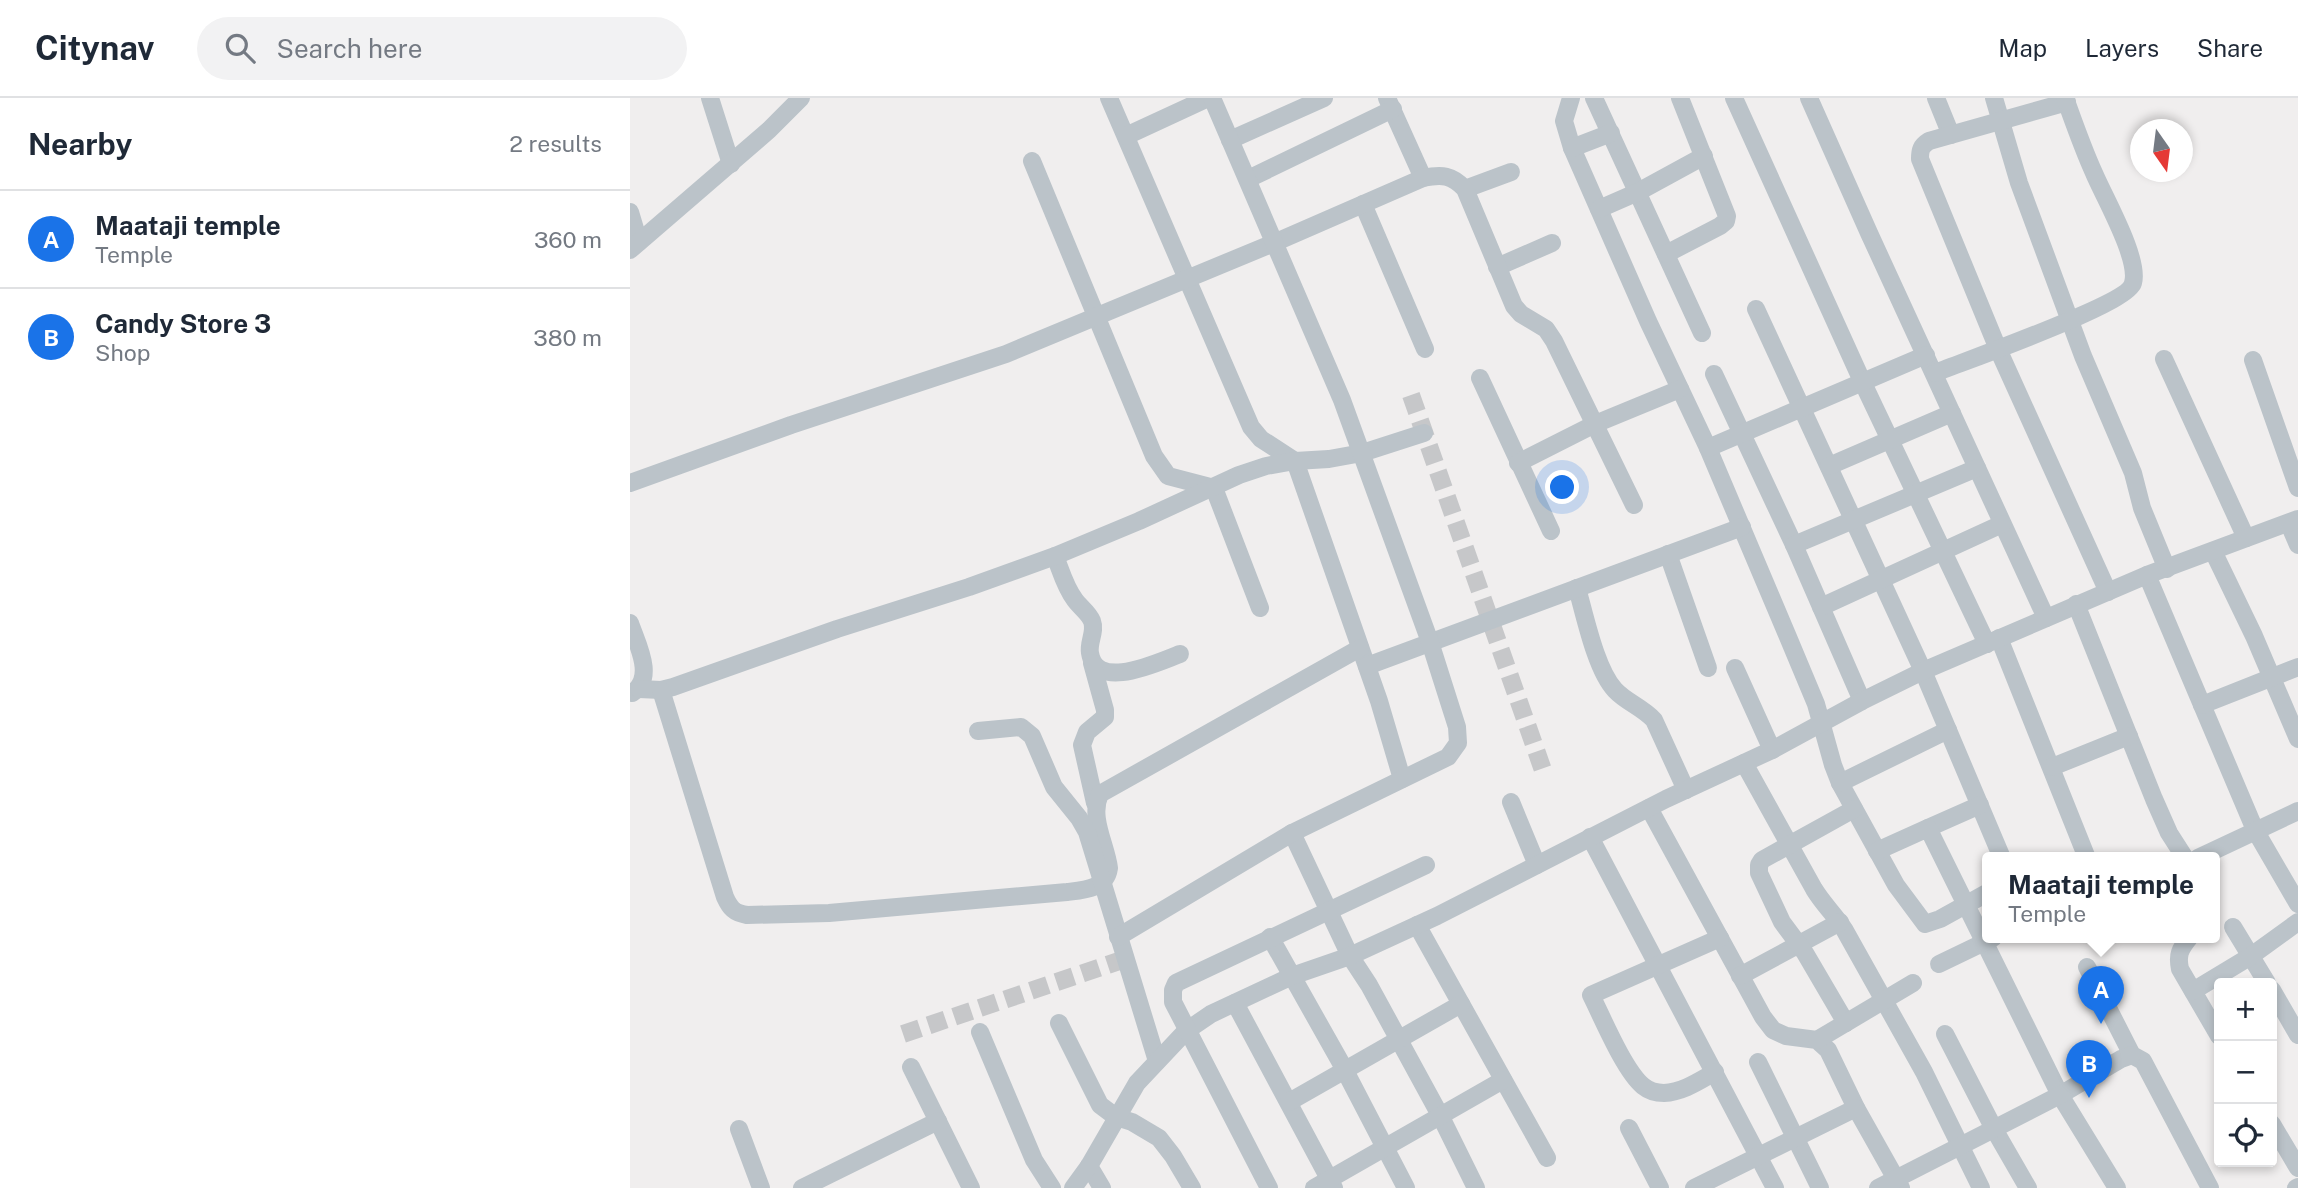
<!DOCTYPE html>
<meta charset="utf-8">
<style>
:root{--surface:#fff;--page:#f2f2f3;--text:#1f2937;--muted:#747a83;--line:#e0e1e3;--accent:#1a73e8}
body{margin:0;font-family:"Public Sans",sans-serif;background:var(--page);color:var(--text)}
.controls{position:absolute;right:21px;bottom:21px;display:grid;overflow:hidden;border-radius:7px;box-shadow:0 4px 10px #0003}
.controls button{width:63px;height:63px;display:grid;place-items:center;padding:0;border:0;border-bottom:2px solid var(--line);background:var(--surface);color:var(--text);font:35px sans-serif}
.compass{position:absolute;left:1500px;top:21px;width:63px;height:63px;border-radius:50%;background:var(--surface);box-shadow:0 4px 10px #0003;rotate:166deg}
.you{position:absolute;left:933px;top:390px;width:24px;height:24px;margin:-18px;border:5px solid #fff;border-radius:50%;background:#1a73e8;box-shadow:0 0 0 10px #1a73e833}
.badge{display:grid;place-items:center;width:46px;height:46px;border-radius:50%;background:var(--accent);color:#fff;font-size:23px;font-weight:700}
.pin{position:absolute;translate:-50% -58px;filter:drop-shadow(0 2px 4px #0008)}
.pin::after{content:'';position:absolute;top:37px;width:24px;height:21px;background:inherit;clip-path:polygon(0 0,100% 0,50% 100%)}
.popup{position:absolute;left:1352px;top:754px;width:238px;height:91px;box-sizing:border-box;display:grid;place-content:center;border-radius:7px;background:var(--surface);filter:drop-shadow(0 2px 5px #0005);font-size:23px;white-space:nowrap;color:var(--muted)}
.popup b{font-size:26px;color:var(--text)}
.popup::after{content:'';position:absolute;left:50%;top:100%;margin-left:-14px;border:14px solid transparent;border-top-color:var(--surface)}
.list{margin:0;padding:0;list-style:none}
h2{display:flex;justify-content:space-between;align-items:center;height:91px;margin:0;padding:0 28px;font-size:30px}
h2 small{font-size:23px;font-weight:400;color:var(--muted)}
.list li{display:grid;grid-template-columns:46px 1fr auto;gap:21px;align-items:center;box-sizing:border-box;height:98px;padding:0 28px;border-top:2px solid var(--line)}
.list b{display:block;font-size:26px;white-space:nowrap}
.list p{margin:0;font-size:23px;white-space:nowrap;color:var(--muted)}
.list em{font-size:23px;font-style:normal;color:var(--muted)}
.icon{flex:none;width:38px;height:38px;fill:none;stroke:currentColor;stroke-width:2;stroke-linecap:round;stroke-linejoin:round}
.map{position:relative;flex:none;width:1668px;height:1090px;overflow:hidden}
header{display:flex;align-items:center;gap:42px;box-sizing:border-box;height:98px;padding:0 35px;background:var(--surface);border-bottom:2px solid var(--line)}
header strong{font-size:33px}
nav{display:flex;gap:38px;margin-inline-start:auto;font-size:24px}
.search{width:490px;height:63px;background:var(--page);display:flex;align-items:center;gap:18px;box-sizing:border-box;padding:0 24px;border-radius:38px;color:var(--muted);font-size:26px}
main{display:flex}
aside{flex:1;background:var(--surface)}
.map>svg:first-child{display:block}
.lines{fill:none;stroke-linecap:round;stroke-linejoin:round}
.minor-tunnel{stroke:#c6c7c9;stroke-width:18;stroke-dasharray:18 9;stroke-linecap:butt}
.minor{stroke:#bbc3c9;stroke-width:18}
</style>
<header>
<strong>Citynav</strong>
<div class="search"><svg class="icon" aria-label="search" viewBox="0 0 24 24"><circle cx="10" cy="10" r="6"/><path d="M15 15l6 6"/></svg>Search here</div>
<nav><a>Map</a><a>Layers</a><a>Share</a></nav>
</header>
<main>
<aside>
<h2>Nearby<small>2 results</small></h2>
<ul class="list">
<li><span class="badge">A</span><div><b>Maataji temple</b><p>Temple</p></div><em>360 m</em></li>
<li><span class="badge">B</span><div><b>Candy Store 3</b><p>Shop</p></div><em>380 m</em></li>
</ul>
</aside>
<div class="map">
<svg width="1668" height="1090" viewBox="0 0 1668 1090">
<rect width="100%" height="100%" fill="#f0eeee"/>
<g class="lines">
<g class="minor-tunnel">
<path d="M781,297L914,675"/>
<path d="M273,936L495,861"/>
</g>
<g class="minor">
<path d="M80,0L101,66"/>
<path d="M479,0L621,329L631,341L665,363L749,603L772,681"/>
<path d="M757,0L793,80"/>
<path d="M941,0L934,23L942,50L1018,223L1078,350L1158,539L1186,606L1203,667L1210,685L1266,787L1295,826L1310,821L1357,795"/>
<path d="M964,0L1072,235"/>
<path d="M1104,0L1232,283L1357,546"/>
<path d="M1179,0L1239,135L1416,520"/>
<path d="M1306,0L1321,37"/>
<path d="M1364,0L1389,85L1453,258L1503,375L1512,410L1537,471"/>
<path d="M1437,4L1299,43C1291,48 1290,52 1290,61L1368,251L1478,494"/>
<path d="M496,38L578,0"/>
<path d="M600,42L694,0"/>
<path d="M942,50L981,35"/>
<path d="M402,63L524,358L538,378L584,390L630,510"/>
<path d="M618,81L763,11"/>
<path d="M835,91L881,74"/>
<path d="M733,106L795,251"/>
<path d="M969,111L1008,94L1074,58"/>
<path d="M0,114L9,144"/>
<path d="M0,152L139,32L171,0"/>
<path d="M1036,156L1090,128L1096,123L1097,118L1050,0"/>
<path d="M867,169L922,145"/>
<path d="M1126,211L1293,573L1372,760"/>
<path d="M1534,261L1616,440"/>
<path d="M1623,262L1668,390"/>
<path d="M1305,275C1332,264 1498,206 1503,185C1510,161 1474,99 1464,75C1453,51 1444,25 1435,0"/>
<path d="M1084,276L1164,447L1232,603"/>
<path d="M850,280L921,433"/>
<path d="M1078,350L1296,257"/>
<path d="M888,365L965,326L1050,291"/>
<path d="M1199,368L1322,315"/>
<path d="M0,385L161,327L376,256L646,144L793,80C812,76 822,77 835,91L884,208L891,216L916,231L924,243L1004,407"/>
<path d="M1659,426L1668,447"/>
<path d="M1164,447L1347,370"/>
<path d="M1583,453L1624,538L1668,641"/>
<path d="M1038,456L1078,570"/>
<path d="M425,458C431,473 435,489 445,502C450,509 459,515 462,523C466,534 458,544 460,555C466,594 528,564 550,556"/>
<path d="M1517,477L1625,732L1668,806"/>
<path d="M947,490C955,518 966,572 985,592C996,604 1012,609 1024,622L1056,692"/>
<path d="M1446,506L1524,701L1539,735L1555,760"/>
<path d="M1191,509L1372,426"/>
<path d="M0,525C7,546 26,580 2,595"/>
<path d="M1369,540L1457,760"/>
<path d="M462,565L475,612V619L457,634L452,647L465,705"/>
<path d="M737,568L1112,429"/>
<path d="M1105,570L1142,652"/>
<path d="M9,591L31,592L43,589L207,531L339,489L425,458L509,423L609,377L636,368L665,363L699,361L732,355L794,335"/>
<path d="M31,592L95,799C100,810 104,815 117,817L199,815L437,794C454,792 476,791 479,770C476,746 459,719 470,696L730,550"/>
<path d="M1572,607L1668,569"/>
<path d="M348,633L391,629L402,638L424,689L449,720L457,734L527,963"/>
<path d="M1114,665L1184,791C1193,806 1205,817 1214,831L1294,974L1351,1090"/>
<path d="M1422,669L1499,638"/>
<path d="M1210,685L1318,632"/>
<path d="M881,704L907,767"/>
<path d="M1019,710L1133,919L1143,932L1156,938L1187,942L1198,952L1226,1010L1271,1090"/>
<path d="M1298,730L1350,707"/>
<path d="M662,735L720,858L739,887L811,1019L846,1090"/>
<path d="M960,739L1145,1090"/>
<path d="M1247,753L1298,730L1430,997L1487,1090"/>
<path d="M1568,760L1668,713"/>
<path d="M787,827L917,1060"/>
<path d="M1603,829L1637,885"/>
<path d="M488,839L662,735L818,659L828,645L827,629L800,544L712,302L582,0"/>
<path d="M640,839L711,965L776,1090"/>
<path d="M1559,840C1550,851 1547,857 1550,871L1589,938"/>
<path d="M1309,866L1363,840"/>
<path d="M1457,869L1502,957L1513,963L1580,1090"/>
<path d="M1110,878L1210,824"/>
<path d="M1642,892L1668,937"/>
<path d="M1563,893L1621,858L1668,824"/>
<path d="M605,905L704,1090"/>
<path d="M429,925L470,1007L486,1019L502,1024L529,1040L543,1058L562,1090"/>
<path d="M1216,925L1175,855L1152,824L1129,775V767L1132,762L1224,711"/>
<path d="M350,934L404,1062L422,1090"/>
<path d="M1315,936L1364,1031L1398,1090"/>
<path d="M1187,942L1283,885"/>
<path d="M1128,964L1190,1090"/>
<path d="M281,969L341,1090"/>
<path d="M1085,974C1069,983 1053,994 1034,995C1027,995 1019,993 1013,988C994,972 973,921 961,897L1090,840"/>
<path d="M659,1004L831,906"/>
<path d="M1642,1026L1668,1070"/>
<path d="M999,1030L1030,1090"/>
<path d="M109,1031L131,1090"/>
<path d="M459,1068L472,1090"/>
<path d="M172,1090L308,1023"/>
<path d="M443,1090L459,1068L507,985L556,933L581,916L662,878L720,858L807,818L1036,701L1142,652L1232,603L1293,573L1517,477L1668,421"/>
<path d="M639,1090L543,904V892L546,885L796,767"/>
<path d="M684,1090L873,982"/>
<path d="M1064,1090L1226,1010"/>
<path d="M1248,1090L1430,997L1491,961L1502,957"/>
<path d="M1666,1090L1668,1089"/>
</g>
</g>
</svg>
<div class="controls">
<button>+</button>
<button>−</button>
<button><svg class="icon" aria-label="locate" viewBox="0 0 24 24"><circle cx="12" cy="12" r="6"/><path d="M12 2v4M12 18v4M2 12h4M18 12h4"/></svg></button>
</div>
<svg class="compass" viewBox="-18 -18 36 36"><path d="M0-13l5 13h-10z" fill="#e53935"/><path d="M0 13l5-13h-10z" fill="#747a83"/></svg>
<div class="you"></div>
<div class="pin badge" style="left:1471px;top:926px">A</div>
<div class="popup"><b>Maataji temple</b>Temple</div>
<div class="pin badge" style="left:1459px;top:1000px">B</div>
</div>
</main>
